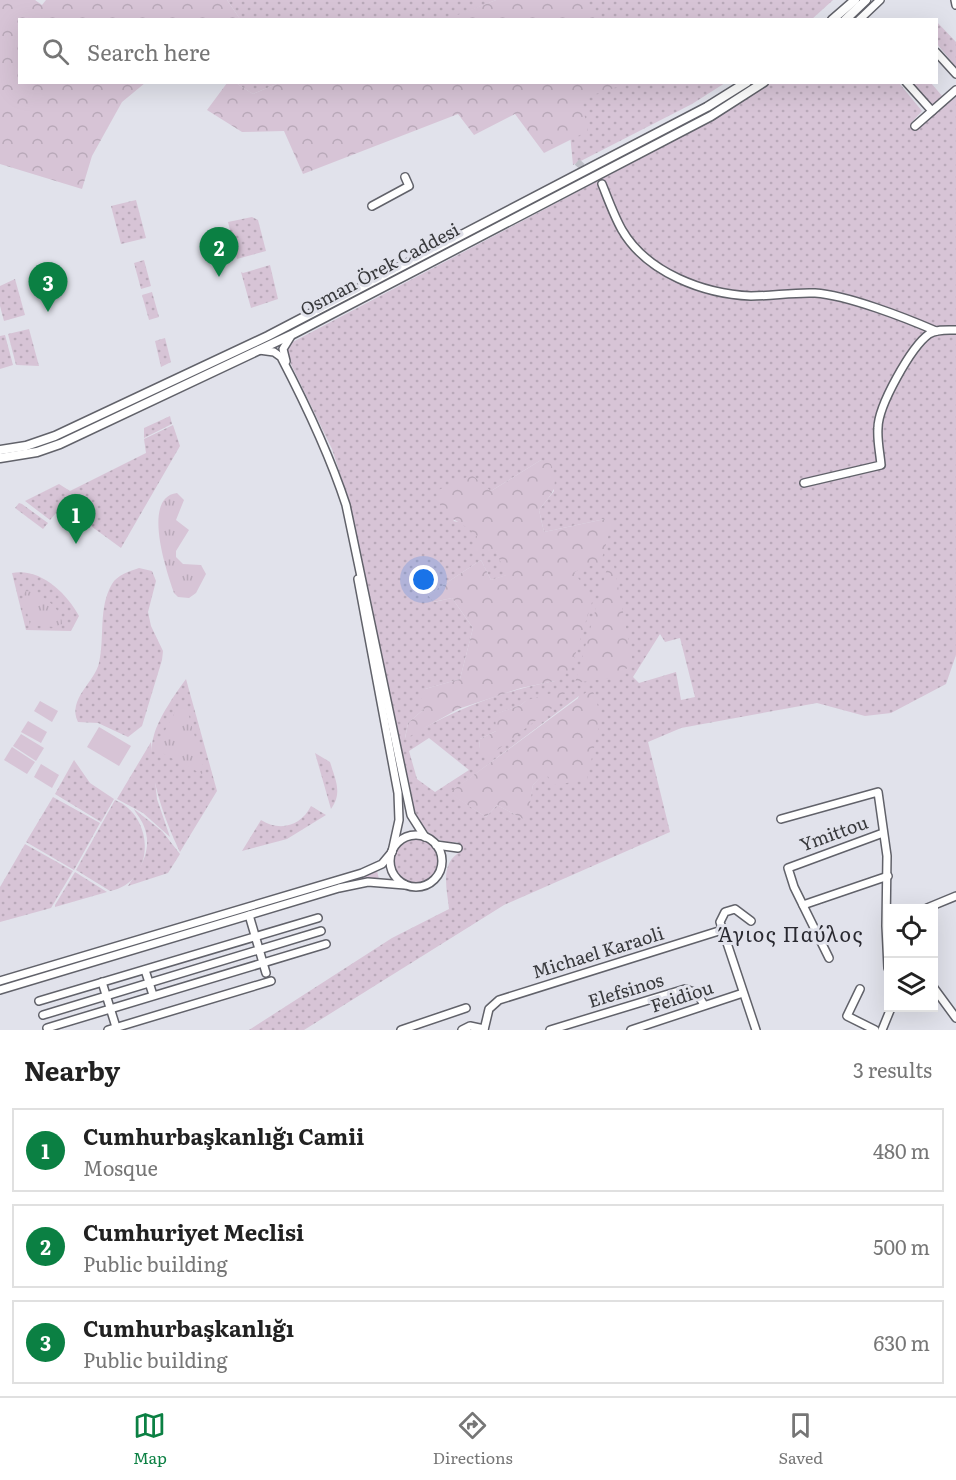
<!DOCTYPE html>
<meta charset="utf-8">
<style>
:root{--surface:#fff;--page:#f6f6f6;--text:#222;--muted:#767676;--line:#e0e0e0;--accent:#0b8043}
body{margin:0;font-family:Literata,serif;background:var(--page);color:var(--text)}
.controls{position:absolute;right:18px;bottom:18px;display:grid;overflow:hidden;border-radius:0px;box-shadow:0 6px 24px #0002}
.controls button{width:54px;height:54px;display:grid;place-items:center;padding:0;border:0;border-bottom:2px solid var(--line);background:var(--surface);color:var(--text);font:30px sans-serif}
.you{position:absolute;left:424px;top:580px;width:21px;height:21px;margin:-15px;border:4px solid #fff;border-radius:50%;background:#1a73e8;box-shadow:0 0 0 9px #1a73e833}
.badge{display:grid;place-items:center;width:39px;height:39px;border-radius:50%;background:var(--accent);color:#fff;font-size:20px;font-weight:700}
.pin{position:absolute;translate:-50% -50px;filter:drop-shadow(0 2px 3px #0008)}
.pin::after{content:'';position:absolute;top:32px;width:21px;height:18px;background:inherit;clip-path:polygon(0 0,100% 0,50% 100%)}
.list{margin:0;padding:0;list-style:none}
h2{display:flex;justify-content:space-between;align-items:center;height:78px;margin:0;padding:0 24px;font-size:26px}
h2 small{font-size:20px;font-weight:400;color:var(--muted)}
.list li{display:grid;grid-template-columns:39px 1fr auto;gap:18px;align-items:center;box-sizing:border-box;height:84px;margin:0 12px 12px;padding:0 12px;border:2px solid var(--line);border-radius:0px}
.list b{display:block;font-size:22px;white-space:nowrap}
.list p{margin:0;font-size:20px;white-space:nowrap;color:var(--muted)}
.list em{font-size:20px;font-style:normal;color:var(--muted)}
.icon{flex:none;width:33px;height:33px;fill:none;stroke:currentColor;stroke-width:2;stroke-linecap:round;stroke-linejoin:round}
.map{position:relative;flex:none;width:956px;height:1030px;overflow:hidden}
.search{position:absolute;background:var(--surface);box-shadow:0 6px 24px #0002;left:18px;right:18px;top:18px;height:66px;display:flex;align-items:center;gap:15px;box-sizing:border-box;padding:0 21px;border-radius:0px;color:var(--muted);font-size:22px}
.sheet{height:366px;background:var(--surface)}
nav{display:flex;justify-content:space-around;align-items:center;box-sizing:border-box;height:84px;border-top:2px solid var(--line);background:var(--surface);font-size:16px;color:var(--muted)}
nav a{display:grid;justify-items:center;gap:3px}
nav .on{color:var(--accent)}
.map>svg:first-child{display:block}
.grass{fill:url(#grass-dots);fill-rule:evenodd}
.forest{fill:url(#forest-crowns)}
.park{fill:url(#park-tufts)}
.pitch{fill:#d7c4d6}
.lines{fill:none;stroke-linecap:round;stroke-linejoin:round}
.minor-tunnel{stroke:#bfc0c8;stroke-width:7;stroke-dasharray:7 3.5;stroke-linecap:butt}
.minor-casing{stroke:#61626a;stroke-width:10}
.major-casing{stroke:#61626a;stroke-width:11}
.minor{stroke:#fff;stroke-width:7}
.major{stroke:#fff;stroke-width:8}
.labels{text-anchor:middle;stroke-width:6;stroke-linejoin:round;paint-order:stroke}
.street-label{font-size:18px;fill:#38393c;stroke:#e1e2eb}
.neighbourhood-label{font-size:20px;letter-spacing:1.5px;fill:#292930;stroke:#e1e2eb}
</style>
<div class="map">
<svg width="956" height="1030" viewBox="0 0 956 1030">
<defs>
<pattern id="grass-dots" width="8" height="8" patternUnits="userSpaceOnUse" patternTransform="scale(1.5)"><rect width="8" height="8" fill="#d7c4d6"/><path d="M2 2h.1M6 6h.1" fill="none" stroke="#b9a9b9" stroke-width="1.8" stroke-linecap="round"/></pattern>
<pattern id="forest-crowns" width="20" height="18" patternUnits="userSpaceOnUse" patternTransform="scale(1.5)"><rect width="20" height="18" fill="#d7c4d6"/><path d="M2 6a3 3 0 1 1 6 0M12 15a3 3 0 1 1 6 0" fill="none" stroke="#b9a9b9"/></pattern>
<pattern id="park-tufts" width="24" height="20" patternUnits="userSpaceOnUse" patternTransform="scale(1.5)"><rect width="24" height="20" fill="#d7c4d6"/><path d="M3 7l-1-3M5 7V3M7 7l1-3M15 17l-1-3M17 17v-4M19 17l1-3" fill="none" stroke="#b9a9b9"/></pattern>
</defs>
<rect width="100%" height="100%" fill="#e1e2eb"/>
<g class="grass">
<path d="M227,0H496L447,20L240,19Z"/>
<path d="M557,0H833L811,20L559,19Z"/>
<path d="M936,21L956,42V67L937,44Z"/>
<path d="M236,83H279L253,94Z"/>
<path d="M565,83H725L692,104L573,165Z"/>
<path d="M771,83H899L922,111L911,123L916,130L956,96V655L946,684L891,713L865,716L817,703L681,728L648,742L670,832L504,905L304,1030H249L392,938L449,909C447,888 439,862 462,851L457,842C441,846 423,830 416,816L348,498L332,449L286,354L289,344L708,123ZM541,460L554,491L539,510L544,532L605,519L574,572L555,681C497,692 456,710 405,738L408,723L424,709L425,689L460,679L473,628L452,598L434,602L428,595L481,560L491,580L507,575L496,550L464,523L453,521L491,491ZM660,634L665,642L680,638L695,697L681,700L676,672L639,683L633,677ZM579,696L546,772L533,785L526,820L497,805L486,817L450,793ZM527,700L479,749L480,739L496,731V714L521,705ZM429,738L469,770L435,792L417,779L409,751Z"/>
<path d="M911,83H931L943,97L931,106Z"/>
<path d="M136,200L146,238L121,244L111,206Z"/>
<path d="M252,217L258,220L266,251L237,259L228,222Z"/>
<path d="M144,260L151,286L141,289L134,263Z"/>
<path d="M270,265L278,299L251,308L241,272L243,273Z"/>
<path d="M15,279L25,315L4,321L0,306V286Z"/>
<path d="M152,292L159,317L149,320L142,295Z"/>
<path d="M29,329L39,366L16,365L8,334Z"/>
<path d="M5,335L13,365L0,369V336Z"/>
<path d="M165,338L171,362L161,367L155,341Z"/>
<path d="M170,416L172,424L144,438V428Z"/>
<path d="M173,425L180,446L121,548L69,510L63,518L56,513L50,520L25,501L59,484L70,491L146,453L144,439Z"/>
<path d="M19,503L22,504L48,523L43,529L15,508Z"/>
<path d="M139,568L152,571L156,581L148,612L151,626L163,651L162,660L142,726L128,737L98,723L78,722C67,699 95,682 99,663C105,637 98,608 112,584C117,575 130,571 139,568Z"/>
<path d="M12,573C41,568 66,593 79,616L71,631L26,630Z"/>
<path d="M186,679L217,791L180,852C166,823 144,767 154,735C159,717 175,694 186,679Z"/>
<path d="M151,742L157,799L170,837L143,813L117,799Z"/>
<path d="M315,753L330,762C335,779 343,793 331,809Z"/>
<path d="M74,760L90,783L114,799L101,822L55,794Z"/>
<path d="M53,797L100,823L74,870L26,842Z"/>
<path d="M115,800C155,816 156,882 110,891L76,870Z"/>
<path d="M311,806L326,815L287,839L242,851L261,820C280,832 301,826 311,806Z"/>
<path d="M134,809L162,831L180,854L168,873L128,886C141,867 154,849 143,824C141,819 135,812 134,809Z"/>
<circle cx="416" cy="861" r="22"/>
<path d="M25,844L73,871L51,908L0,922V887Z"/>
<path d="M377,871L379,879L346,883L0,987V984Z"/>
<path d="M75,872L107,892L55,907V905Z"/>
</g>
<g class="forest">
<path d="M0,0H35L42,5L46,0H227L240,19L20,20V82L145,83L122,102L92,156L82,189L0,164Z"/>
<path d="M496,0H587L595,19H447Z"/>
<path d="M279,83L622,82L623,85L581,99L588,131L544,153L515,114L474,135L458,114L303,174L284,131L242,132L207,110L227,83H236L253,94Z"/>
<path d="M541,460L551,464C559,488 554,491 539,510L544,532L605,519L612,523L601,562L574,572L593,599L571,668L555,681L521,688L458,709L405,739L408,723L424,709L420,702L425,689L460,679L473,628L452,598L433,602L428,595L481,560L491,580L506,575L496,551L473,553L477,536C458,517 441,521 436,491L472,475L491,491Z"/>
<path d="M608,565L614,566L633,663L617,677L575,683Z"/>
<path d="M592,688L601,716L587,780L553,785L546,773L533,785L527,821L497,805L486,817L449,793Z"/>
<path d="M567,689L560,702L488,757L479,749L480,739L496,731L495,714L521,705L527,700Z"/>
</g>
<g class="park">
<path d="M177,493L184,500L176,520L189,530L176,551V557L183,564L201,565L206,574L196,593L189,598L178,597L174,593C167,573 141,497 177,493Z"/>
<path d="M26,591C41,593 62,608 62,624L54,627L30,625L23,595Z"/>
<path d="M185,702L204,769L202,774L158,751L156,747L180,703Z"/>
</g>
<g class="pitch">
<path d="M40,701L58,711L52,722L34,711Z"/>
<path d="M28,721L47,732L41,743L21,732Z"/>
<path d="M99,727L131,746L119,766L87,747Z"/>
<path d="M21,734L44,748L36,761L13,746Z"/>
<path d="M12,747L35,762L27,774L4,760Z"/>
<path d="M41,764L59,775L52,788L34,777Z"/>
</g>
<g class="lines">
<path class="minor-tunnel" d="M577,162L598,180"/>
<g class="minor-casing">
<g id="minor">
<path d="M955,0L956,5"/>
<path d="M859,20L880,0"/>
<path d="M936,52L956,74"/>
<path d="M906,82L932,111"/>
<path d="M915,126L956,90"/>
<path d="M602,184C608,199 614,216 622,230C647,273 704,294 751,296C772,296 794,292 815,293C847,295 906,318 936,331"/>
<path d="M372,206L409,186L405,177"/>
<path d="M259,350L274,352L281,357C306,405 329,453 346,505L411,815L425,837"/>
<path d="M286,361L283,349L291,336"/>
<path d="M804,483L881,465C880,453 877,440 878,428C878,406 911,347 929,334C937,329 947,330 956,330"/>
<path d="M358,579L398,793L399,820L392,852"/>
<path d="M781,819L878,792L887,856L886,926L888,968"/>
<circle cx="416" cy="861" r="26"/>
<path d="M436,845L458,848"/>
<path d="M803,905L888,876"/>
<path d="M927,908L956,896"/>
<path d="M249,915L266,973"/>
<path d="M751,921L735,909L725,912L720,922L756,1030"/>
<path d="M829,958L794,887L788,868L883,833"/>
<path d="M145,970L153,995"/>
<path d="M0,981L362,873L382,864L392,852"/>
<path d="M102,982L116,1027"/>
<path d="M934,988L956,1018"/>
<path d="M860,989L847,1016L875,1030"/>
<path d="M0,990L339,888L368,882L405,885"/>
<path d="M39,1001L318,918"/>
<path d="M43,1015L321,931"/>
<path d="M47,1028L326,944"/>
<path d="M108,1030L271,981"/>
<path d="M401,1030L466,1008"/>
<path d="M462,1030L470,1026L484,1029"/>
<path d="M484,1030L489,1009L499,1000L722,930"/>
<path d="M550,1030L685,989L697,993L704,1005"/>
<path d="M631,1030L743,993"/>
<path d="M882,1030L891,1008"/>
</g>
</g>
<g class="major-casing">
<g id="major">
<path d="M832,20L855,0"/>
<path d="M845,20L866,0"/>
<path d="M0,450L26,446L55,436L268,336L707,107L747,82"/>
<path d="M0,458L37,452L60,444L293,334L711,116L764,82"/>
</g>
</g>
<use href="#minor" class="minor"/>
<use href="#major" class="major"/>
</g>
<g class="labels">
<g class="street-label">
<text transform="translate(380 270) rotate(-28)" y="6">Osman Örek Caddesi</text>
<text transform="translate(834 834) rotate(-20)" y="6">Ymittou</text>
<text transform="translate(598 953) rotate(-17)" y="6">Michael Karaoli</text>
<text transform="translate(626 991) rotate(-17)" y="6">Elefsinos</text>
<text transform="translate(682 997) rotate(-18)" y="6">Feidiou</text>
</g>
<g class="neighbourhood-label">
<text x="791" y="942">Άγιος Παύλος</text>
</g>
</g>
</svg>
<div class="controls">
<button><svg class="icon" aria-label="locate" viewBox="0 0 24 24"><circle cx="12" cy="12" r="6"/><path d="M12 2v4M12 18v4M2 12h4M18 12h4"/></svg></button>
<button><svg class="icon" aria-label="layers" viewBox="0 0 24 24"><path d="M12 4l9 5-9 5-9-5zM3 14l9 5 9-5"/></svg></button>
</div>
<div class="you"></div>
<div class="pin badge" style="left:76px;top:544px">1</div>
<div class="pin badge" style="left:219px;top:277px">2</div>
<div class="pin badge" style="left:48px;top:312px">3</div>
<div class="search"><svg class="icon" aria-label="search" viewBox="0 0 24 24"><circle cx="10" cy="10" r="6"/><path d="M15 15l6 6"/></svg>Search here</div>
</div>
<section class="sheet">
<h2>Nearby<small>3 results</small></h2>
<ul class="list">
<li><span class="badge">1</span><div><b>Cumhurbaşkanlığı Camii</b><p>Mosque</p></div><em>480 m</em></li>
<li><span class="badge">2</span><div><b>Cumhuriyet Meclisi</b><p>Public building</p></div><em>500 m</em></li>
<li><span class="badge">3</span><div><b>Cumhurbaşkanlığı</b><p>Public building</p></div><em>630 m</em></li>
</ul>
</section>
<nav>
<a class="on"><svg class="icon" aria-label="map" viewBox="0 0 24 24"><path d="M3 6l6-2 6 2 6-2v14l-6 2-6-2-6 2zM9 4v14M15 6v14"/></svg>Map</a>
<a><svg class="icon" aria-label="directions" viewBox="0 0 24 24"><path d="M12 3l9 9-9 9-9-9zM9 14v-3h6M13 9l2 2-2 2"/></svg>Directions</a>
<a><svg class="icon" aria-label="saved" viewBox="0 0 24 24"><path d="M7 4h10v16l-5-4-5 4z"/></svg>Saved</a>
</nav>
